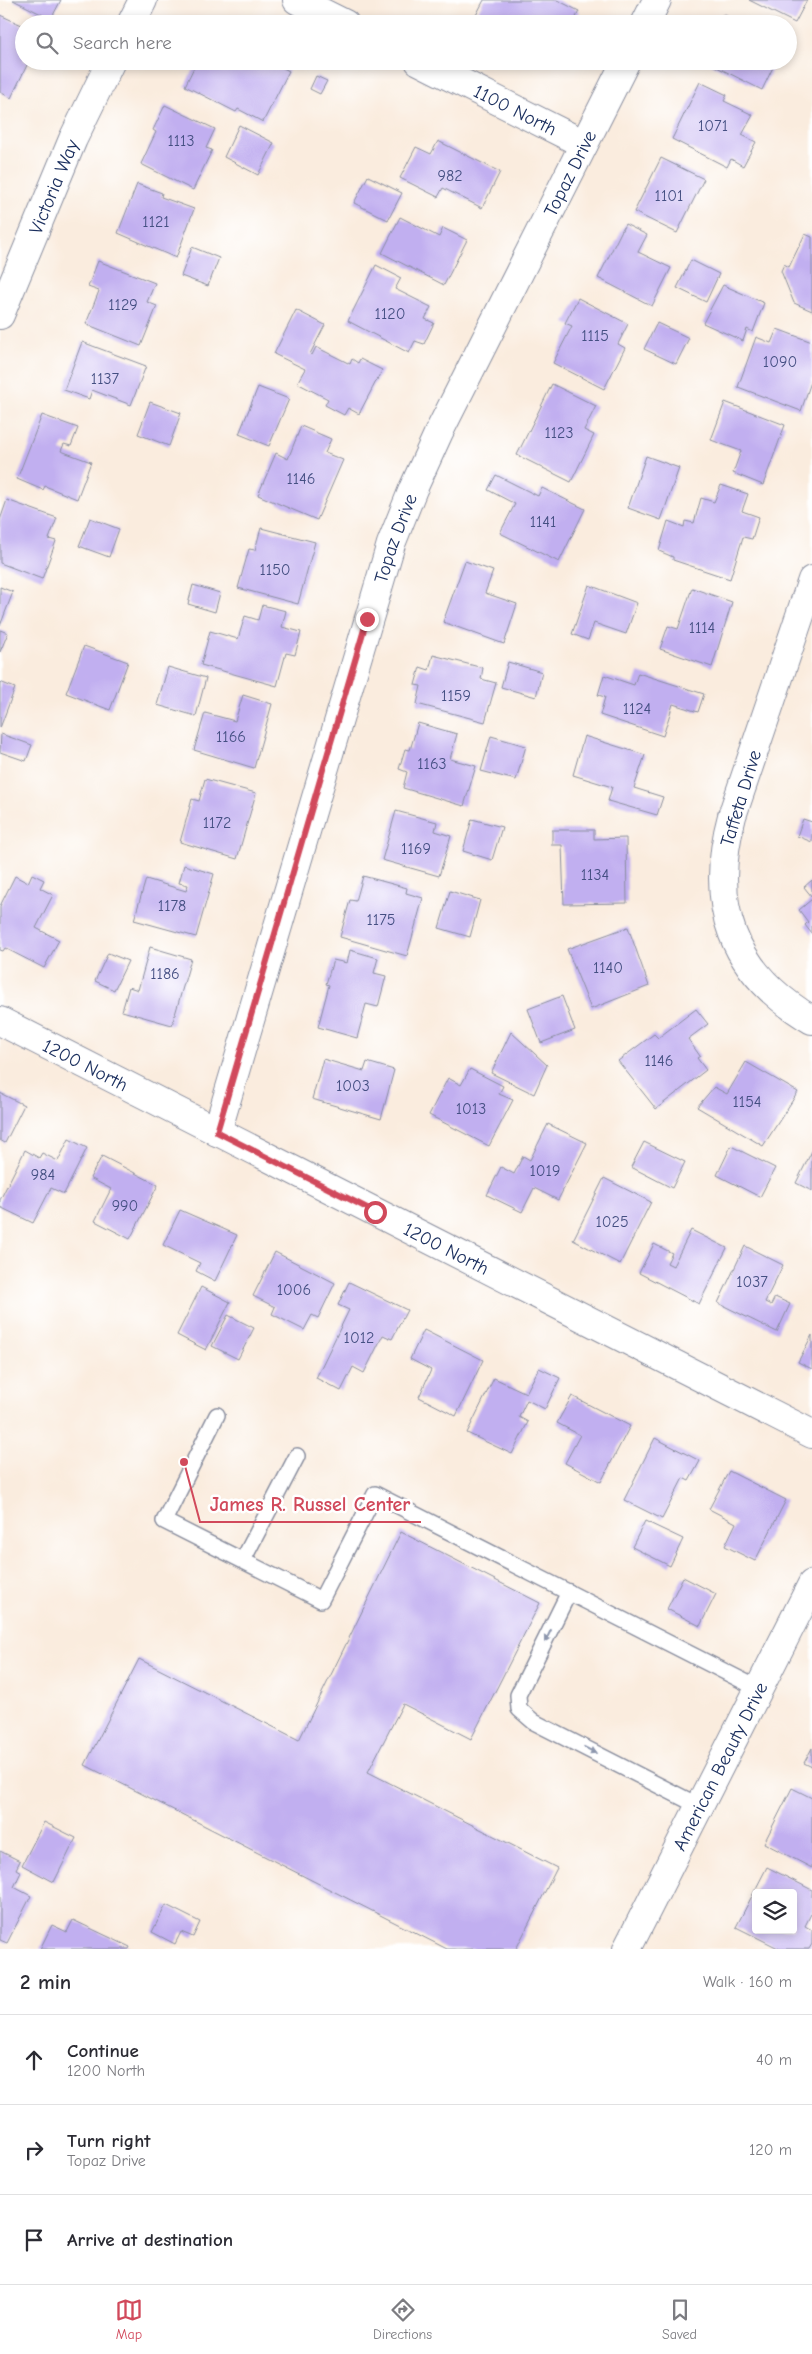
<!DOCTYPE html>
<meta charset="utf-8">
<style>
:root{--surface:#fff;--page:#f2f2f3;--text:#2b2b33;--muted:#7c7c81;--line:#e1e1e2;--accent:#d1495b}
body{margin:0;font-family:"Comic Neue",sans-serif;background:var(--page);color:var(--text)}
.controls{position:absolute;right:15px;bottom:15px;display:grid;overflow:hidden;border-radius:5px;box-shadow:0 2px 8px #0003}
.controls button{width:45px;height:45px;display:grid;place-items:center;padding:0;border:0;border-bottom:1px solid var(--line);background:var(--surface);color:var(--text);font:25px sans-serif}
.stop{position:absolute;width:15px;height:15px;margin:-11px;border:4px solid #d1495b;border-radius:50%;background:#fff}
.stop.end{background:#d1495b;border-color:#fff;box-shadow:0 1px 5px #0008}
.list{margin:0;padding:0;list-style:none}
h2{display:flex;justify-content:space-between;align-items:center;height:65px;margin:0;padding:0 20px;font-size:21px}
h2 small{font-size:16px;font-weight:400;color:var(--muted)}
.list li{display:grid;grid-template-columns:32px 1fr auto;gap:15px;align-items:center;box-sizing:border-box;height:90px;padding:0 20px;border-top:1px solid var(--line)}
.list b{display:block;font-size:19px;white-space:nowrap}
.list p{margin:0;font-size:16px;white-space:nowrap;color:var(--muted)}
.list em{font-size:16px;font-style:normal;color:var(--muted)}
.icon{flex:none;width:28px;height:28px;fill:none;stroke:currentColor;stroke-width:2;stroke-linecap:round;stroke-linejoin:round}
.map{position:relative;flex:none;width:812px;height:1949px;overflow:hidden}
.search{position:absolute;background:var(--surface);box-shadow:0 2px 8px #0003;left:15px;right:15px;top:15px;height:55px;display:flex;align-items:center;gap:12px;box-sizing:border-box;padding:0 18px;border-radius:28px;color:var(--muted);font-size:19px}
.sheet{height:335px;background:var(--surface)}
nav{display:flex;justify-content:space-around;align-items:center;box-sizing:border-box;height:70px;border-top:1px solid var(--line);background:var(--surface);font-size:14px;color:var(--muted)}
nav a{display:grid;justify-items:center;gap:2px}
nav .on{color:var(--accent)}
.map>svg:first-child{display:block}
.building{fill:#c1aff0;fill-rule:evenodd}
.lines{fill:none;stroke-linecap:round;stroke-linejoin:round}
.lane-casing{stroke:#8a8e9e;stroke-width:18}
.street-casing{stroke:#8a8e9e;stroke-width:30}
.lane{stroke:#fff;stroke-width:15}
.street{stroke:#fff;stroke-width:28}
.oneway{fill:#8d97ae}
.route{stroke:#d1495b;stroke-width:6}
.labels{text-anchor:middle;stroke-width:5;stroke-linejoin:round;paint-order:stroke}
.number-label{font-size:16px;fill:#444f82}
.street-label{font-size:19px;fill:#1b2f5e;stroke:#fff}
.leader{fill:none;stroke:#d1495b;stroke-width:2}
.callout-dot{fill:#d1495b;stroke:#fff;stroke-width:2}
.callout-label{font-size:20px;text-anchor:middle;font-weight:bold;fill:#d1495b;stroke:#fff;stroke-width:5;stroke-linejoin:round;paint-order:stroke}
</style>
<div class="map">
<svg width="812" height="1949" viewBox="0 0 812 1949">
<rect width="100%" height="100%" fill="#fff"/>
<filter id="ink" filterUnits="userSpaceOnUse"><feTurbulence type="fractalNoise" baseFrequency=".02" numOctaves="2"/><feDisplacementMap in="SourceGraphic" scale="10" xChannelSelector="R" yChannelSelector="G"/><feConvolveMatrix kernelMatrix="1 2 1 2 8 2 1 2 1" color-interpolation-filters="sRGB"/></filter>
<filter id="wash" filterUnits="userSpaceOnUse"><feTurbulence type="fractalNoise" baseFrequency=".0096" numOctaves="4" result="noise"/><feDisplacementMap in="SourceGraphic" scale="20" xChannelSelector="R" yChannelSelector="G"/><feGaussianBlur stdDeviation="1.12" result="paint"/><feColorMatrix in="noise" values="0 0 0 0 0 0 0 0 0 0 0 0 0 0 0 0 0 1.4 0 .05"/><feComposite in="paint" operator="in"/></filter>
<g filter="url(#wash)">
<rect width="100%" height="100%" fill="#faecde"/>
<g id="blocks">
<g class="building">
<path d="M13,0H61L51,19Z"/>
<path d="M484,0H557L579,11L573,24H474L472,23Z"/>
<path d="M749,0H807L795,23Z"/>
<path d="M723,14L742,24H719Z"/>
<path d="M0,15L24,26V61H29L11,98L0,92Z"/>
<path d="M197,61H270L289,71L263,122L238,109L236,112L185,86Z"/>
<path d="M705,61H776L762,90Z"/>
<path d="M316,76L327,81L320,94L310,89Z"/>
<path d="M700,82L727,95L724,101L753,115L742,135L756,142L743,166L731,159L727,167L672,139Z"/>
<path d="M165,105L215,129L206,148L212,150L193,190L141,164L156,132L153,130Z"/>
<path d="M239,125L274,143L258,175L224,157Z"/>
<path d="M438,141L500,172L482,208L443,188L438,197L400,178L416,147L431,154Z"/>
<path d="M661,158L704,179L677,233L634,212Z"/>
<path d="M368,176L402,193L388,220L354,203Z"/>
<path d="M137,184L162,193L161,197L194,209L176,258L118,233Z"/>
<path d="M400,217L439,237L443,228L467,240L444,285L382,253Z"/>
<path d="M625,224L647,235L638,252L671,268L652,306L598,278Z"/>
<path d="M805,234L812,237V311L794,303L781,271L784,264L789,267Z"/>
<path d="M192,247L219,258L208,286L181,276Z"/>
<path d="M691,260L719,274L706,302L677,288Z"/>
<path d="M98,261L155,283L147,302L157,306L141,346L86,324L99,291L88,287Z"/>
<path d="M376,265L401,278L395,289L431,307L425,319L434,323L424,344L415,341L409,353L348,321Z"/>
<path d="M723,285L764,303L753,332L747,329L743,341L703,323Z"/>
<path d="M578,298L628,324L618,344L625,348L604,389L553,363L572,326L565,323Z"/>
<path d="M296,310L325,325L310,354L312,355L316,347L350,364L352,359L358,363L360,359L382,370L359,414L348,408L344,415L325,405L328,399L297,383L305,369L274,354Z"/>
<path d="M657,323L689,338L676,364L644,349Z"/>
<path d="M777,329L812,342V379L801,411L738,387L756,337L771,343Z"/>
<path d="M82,342L146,366L131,405L92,390L89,399L64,390Z"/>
<path d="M552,384L596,406L584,430L594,435L571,482L517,455Z"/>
<path d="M258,387L289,399L269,446L239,434Z"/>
<path d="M150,402L181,413L169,446L138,434Z"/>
<path d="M725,402L785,425L763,485L733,473L741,451L711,440Z"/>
<path d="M42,415L78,428L71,446L64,444L61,451L91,462L77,499L45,486L43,490L17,479Z"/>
<path d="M301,426L331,439L325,453L343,460L317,520L258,495L276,453L288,459Z"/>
<path d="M646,456L679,468L661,520L628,508Z"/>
<path d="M496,475L538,496L542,488L585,509L559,562L500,533L515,504L488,490Z"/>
<path d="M721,485L748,494L742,511L759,517L752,539L743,537L730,579L673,560V557L659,551L668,521L684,527L685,521L694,523L701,498L714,502Z"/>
<path d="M7,500L57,518L49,539L56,541L42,579L0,563V520Z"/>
<path d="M90,518L119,529L109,557L79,546Z"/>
<path d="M261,528L315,542L298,604L238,588L249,549L255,550Z"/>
<path d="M465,561L493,571L485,593L517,604L504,644L443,622Z"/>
<path d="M193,585L220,593L215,612L188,604Z"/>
<path d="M589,585L637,603L626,634L594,623L588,640L572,634Z"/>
<path d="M0,587L13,592L0,626Z"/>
<path d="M692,588L732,602L712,667L660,649L668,626L678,629Z"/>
<path d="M262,605L286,611L282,627L301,632L295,655L286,653L277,686L201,665L210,631L238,639L245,616L258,620Z"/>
<path d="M0,630L8,633L0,652Z"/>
<path d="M84,646L128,662L110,710L66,693Z"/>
<path d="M433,655L483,668L481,679L496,683L485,722L417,704L421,686L415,685L420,667L429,670Z"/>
<path d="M508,662L542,672L536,697L501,687Z"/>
<path d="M168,667L206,678L196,716L157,705Z"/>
<path d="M638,673L704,694L698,712L673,704L663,736L600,715L605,697L598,695L604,675L634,685Z"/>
<path d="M0,682L15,688L0,728Z"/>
<path d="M243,695L272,704L254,768L194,750L205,713L235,721Z"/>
<path d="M418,723L457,734L450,759L476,766L464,806L403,788L407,772L399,769L405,749L410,750Z"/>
<path d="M1,734L32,745L26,761L0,752Z"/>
<path d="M491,736L526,746L516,780L481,771Z"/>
<path d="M584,736L645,755L634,788L663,797L657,815L608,801L612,787L573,775Z"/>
<path d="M205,779L256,793L237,859L180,842L192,799L199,801Z"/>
<path d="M396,811L437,822L435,831L451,836L439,876L382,860Z"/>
<path d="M472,819L502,827L492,860L463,851Z"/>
<path d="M803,819L812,822V842L797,836Z"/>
<path d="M552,830H594V839L626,838L627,903L564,904L562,845H552Z"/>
<path d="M184,865L214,874L196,937L134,920L146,879L186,891L188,885L179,883Z"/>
<path d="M32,874L44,880L40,888L53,895L36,928L59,940L44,968L5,948L3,951L0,950V906L15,876L28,883Z"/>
<path d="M363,876L407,888L406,893L423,898L407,956L340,937L350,900L356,901Z"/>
<path d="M812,880V897L804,887Z"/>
<path d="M450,891L480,900L470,937L439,928Z"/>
<path d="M812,899V934L805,925L808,922L799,910Z"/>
<path d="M628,927L649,986L591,1009L567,949Z"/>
<path d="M150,947L191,959L172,1025L122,1011L129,987L138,990Z"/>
<path d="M350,950L378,958L374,973L386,976L378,1007L366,1004L357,1038L318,1027L329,985L326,984L333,960L347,963Z"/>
<path d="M108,953L128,961L114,990L95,981Z"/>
<path d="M562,996L575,1030L541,1043L528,1009Z"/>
<path d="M696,1009L708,1024L688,1039L700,1056L697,1058L706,1070L656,1109L618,1061L654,1034L658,1038Z"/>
<path d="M511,1032L547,1065L534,1094L491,1073Z"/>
<path d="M323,1059L364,1071L367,1062L394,1070L381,1119L312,1099Z"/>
<path d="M746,1062L798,1092L763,1146L697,1107L714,1087L727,1094Z"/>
<path d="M470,1069L503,1086L499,1094L513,1100L489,1146L429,1115L448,1078L461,1085Z"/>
<path d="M0,1093L24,1105L5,1143L0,1140Z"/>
<path d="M548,1124L587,1143L558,1200L534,1188L522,1212L487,1195L501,1167L514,1174L523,1156L530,1160Z"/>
<path d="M69,1139L87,1148L64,1194L51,1188L33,1223L0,1207V1200L25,1150L39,1158L42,1153L58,1161Z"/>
<path d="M644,1142L685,1162L672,1188L631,1167Z"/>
<path d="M731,1146L775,1168L760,1197L717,1175Z"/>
<path d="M812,1151V1191L796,1183Z"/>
<path d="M102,1156L158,1185L130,1239L95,1221L111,1189L90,1178Z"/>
<path d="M604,1178L651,1202L620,1264L573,1240Z"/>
<path d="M180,1210L237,1235L215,1281L196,1271L200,1263L163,1245Z"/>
<path d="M691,1230L727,1248L699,1304L639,1273L654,1244L672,1253L667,1263L673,1266Z"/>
<path d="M745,1246L783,1265L765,1302L771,1305L775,1297L790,1304L777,1332L718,1303Z"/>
<path d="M275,1252L335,1283L318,1318L312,1315L304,1330L272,1314L275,1307L253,1296Z"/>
<path d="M349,1282L407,1310L392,1339L383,1335L364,1373L353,1367L341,1391L316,1378L349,1310L338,1305Z"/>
<path d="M201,1287L230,1302L206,1350L177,1335Z"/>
<path d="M228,1315L254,1328L238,1359L212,1346Z"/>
<path d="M424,1330L483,1360L456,1416L419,1397L431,1370L410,1359Z"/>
<path d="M812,1335V1369L798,1362Z"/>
<path d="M539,1368L560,1378L545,1409L527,1400L519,1417L528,1422L512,1454L467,1433L494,1378L526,1393Z"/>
<path d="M572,1396L630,1426L601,1482L565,1463L580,1435L557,1423Z"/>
<path d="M655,1438L700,1461L689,1481L683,1478L662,1519L624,1500Z"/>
<path d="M729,1471L786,1500L755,1561L725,1546L736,1523L709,1509Z"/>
<path d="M645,1521L683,1539L670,1566L632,1547Z"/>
<path d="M401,1532L540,1603L471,1739L403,1704L368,1772L557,1868L516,1949H447L85,1765L139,1659L299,1740Z"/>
<path d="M683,1577L716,1594L700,1626L667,1609Z"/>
<path d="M812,1748V1767L804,1763Z"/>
<path d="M792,1788L812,1798V1868L764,1843Z"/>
<path d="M44,1822L76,1838L54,1882L22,1865Z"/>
<path d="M0,1851L20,1861L16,1869L21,1872L14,1887L31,1896L7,1943L0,1940Z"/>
<path d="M767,1867L812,1890V1912L805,1926L812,1930V1944L809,1949H780L736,1927ZM756,1893H793V1930H756Z"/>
<path d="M166,1905L200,1922L193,1937L181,1932L175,1944L152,1932Z"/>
<path d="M73,1920L130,1947L129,1949H40L52,1925L67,1932Z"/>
</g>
</g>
</g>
<g filter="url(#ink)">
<use href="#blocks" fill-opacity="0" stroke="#8a8e9e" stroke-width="1"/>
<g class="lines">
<g class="lane-casing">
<g id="lane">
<path d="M217,1415L164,1521L321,1600L375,1494L759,1689"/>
<path d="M243,1560L297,1456"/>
<path d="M569,1592L518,1695L519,1709L534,1722L699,1806"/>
</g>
</g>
<g class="street-casing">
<g id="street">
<path d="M297,0L345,24"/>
<path d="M131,24L143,0"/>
<path d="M645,24L657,0"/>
<path id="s1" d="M419,61L584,144"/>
<path id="s2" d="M0,315L73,139L111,61"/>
<path d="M812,580L732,816C708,905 731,972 812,1020"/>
<path id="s3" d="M0,1021L812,1434"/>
<path id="s4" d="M217,1132L391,544L413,489L439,432L626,61"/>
<path id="s5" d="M627,1949L812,1584"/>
</g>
</g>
<use href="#lane" class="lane"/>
<use href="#street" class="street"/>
</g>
<defs><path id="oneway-solid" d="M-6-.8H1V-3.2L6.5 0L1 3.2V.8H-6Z" transform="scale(1.25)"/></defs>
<g class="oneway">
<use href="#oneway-solid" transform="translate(548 1636) rotate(116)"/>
<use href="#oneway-solid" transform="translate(590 1750) rotate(27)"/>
</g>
</g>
<g class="lines" filter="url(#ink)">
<path class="route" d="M367,619L217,1132L375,1212"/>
</g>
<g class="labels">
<g class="number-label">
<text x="713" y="131">1071</text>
<text x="181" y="146">1113</text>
<text x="450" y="181">982</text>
<text x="669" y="201">1101</text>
<text x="156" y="227">1121</text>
<text x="123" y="310">1129</text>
<text x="390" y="319">1120</text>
<text x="595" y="341">1115</text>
<text x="780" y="367">1090</text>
<text x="105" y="384">1137</text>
<text x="559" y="438">1123</text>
<text x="301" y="484">1146</text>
<text x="543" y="527">1141</text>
<text x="275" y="575">1150</text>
<text x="702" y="633">1114</text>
<text x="456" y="701">1159</text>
<text x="637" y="714">1124</text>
<text x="231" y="742">1166</text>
<text x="432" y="769">1163</text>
<text x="217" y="828">1172</text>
<text x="416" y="854">1169</text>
<text x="595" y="880">1134</text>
<text x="172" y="911">1178</text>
<text x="381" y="925">1175</text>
<text x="608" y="973">1140</text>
<text x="165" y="979">1186</text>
<text x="659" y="1066">1146</text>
<text x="353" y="1091">1003</text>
<text x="747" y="1107">1154</text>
<text x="471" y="1114">1013</text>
<text x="545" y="1176">1019</text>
<text x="43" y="1180">984</text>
<text x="125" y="1211">990</text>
<text x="612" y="1227">1025</text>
<text x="752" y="1287">1037</text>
<text x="294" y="1295">1006</text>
<text x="359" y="1343">1012</text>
</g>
<g class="street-label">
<text dy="7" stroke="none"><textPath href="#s1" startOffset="108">1100 North</textPath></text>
<text dy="7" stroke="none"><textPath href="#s4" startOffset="1025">Topaz Drive</textPath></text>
<text dy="7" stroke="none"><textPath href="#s2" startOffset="139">Victoria Way</textPath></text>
<text dy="7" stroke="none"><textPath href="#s4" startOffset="620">Topaz Drive</textPath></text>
<text transform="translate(740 798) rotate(-73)" y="7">Taffeta Drive</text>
<text dy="7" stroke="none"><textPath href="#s3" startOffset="96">1200 North</textPath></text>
<text dy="7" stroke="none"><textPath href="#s3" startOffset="501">1200 North</textPath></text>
<text dy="7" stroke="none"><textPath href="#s5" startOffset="205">American Beauty Drive</textPath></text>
</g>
</g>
<path class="leader" d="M184 1462L200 1522H421"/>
<circle class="callout-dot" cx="184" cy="1462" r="5"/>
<g class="callout-label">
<text x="310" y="1511">James R. Russel Center</text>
</g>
</svg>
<div class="controls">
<button><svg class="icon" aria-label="layers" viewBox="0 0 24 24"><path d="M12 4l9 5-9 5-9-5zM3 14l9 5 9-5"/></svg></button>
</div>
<div class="stop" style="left:375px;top:1212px"></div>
<div class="stop end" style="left:367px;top:619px"></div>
<div class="search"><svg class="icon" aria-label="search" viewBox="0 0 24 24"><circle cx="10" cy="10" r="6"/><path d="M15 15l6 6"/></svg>Search here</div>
</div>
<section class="sheet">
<h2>2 min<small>Walk · 160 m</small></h2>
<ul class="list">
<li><svg class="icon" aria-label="ahead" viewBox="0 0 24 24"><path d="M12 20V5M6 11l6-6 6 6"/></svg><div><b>Continue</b><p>1200 North</p></div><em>40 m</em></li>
<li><svg class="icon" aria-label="right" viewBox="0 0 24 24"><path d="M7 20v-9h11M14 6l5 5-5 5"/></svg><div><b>Turn right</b><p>Topaz Drive</p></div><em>120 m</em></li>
<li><svg class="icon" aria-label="arrive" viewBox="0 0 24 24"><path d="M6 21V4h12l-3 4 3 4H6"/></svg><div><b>Arrive at destination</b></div></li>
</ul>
</section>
<nav>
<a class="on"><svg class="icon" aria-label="map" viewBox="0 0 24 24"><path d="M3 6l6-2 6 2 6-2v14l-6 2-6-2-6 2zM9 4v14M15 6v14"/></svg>Map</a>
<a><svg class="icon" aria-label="directions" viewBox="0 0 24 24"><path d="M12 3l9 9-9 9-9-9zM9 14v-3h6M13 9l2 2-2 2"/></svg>Directions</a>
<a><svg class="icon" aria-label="saved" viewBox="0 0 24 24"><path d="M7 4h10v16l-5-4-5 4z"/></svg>Saved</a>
</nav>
